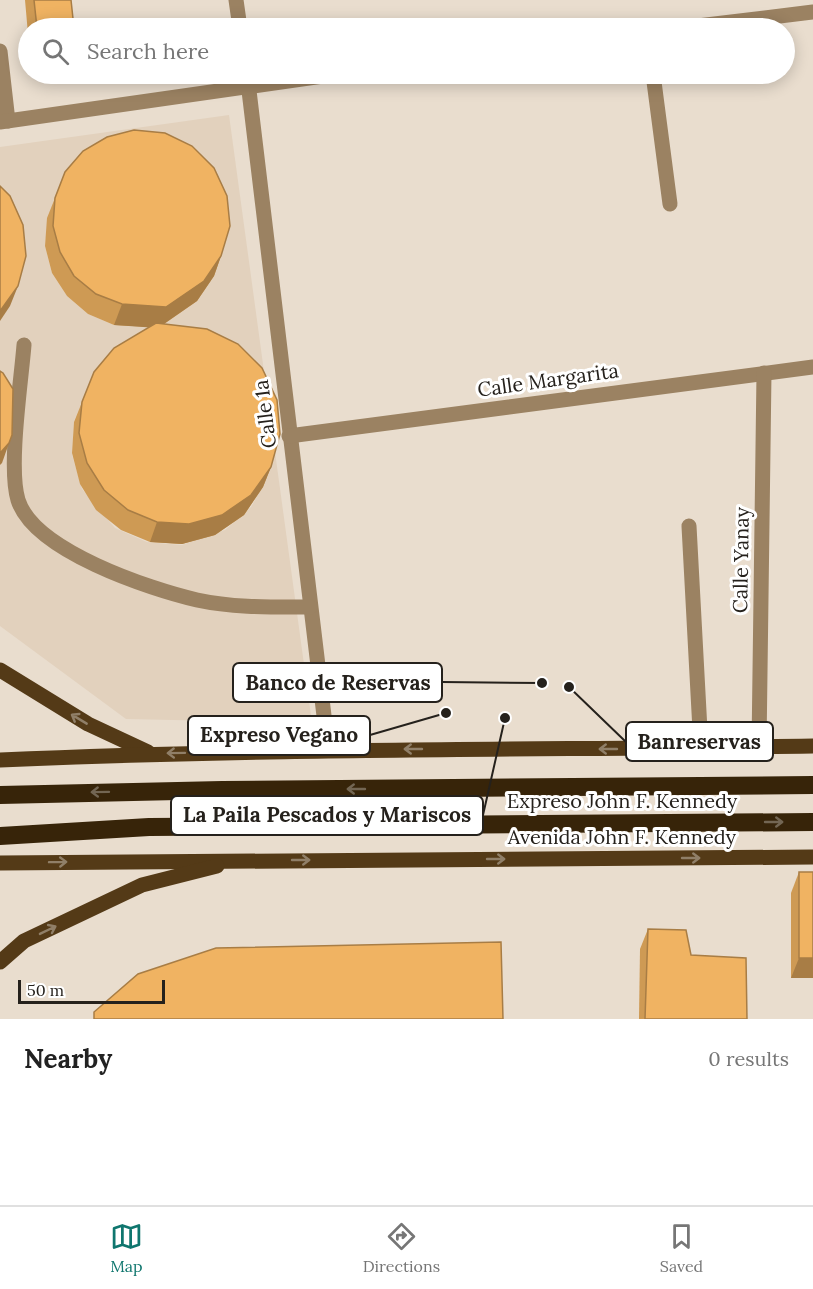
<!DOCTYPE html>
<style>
:root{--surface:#fff;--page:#f6f6f6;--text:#222;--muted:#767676;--line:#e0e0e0;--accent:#0f766e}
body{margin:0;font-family:Lora,serif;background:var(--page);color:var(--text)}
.scale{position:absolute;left:18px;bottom:15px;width:147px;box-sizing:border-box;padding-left:6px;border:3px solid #25211c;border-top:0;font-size:16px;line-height:21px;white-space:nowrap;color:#25211c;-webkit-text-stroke:4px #fff;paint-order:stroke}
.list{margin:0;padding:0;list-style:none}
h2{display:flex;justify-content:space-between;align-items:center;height:78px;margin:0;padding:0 24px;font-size:26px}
h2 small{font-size:20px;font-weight:400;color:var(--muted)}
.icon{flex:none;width:33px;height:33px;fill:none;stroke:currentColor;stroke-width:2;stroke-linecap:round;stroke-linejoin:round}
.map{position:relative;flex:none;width:813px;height:1019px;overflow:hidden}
.search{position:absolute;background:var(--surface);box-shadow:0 3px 15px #0003;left:18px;right:18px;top:18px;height:66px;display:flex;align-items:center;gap:15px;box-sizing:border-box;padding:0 21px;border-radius:33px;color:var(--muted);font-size:22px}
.sheet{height:186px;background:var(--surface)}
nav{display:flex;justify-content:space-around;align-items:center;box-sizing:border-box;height:84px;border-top:2px solid var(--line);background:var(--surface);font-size:16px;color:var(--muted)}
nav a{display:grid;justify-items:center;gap:3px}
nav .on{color:var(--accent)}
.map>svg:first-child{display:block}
.built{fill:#e2d1bd;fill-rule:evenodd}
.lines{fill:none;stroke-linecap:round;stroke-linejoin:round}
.minor{stroke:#9b8262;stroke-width:15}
.major{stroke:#543a17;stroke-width:15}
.highway{stroke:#372409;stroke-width:18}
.wall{fill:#ce9a54}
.shaded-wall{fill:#a87d45}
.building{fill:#f0b362;stroke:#a87d45;stroke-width:1.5}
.oneway{stroke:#907f68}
.oneway2{stroke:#736653}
.labels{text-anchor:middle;stroke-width:6;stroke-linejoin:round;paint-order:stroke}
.street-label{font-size:20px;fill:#25211c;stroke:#fff}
.leader{fill:none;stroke:#25211c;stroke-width:2}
.callout-dot{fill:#25211c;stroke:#fff;stroke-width:2}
.callout{fill:#fff;stroke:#25211c;stroke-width:2}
.callout-label{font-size:21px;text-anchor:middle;font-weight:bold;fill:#25211c}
</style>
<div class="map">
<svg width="813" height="1019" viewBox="0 0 813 1019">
<rect width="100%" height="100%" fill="#e9ddce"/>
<path class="built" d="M229,115L312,723L126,719L0,626V465L9,446L0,400V147ZM48,218L114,325L88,314L67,296L52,273L45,246ZM88,389L273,442L268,476L251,507L225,530L182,545L147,542L115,528L82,489L72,455L74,421Z"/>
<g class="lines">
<g class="minor">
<path d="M236,0L240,28"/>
<path d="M681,28L813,12"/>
<path d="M0,51L8,121"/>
<path d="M247,74L328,749"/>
<path d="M653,74L670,204"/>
<path d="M0,122L337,74"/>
<path d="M24,345C21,383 8,467 18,500C34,551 150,589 197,600C234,608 272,607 310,607"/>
<path d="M289,436L813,367"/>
<path d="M689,526L701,749"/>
<path d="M759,747L764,373"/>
</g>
<g class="major">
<path d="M0,670L88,724L148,752"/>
<path d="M0,760C271,748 542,750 813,746"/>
<path d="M0,863L813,857"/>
<path d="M0,962L24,941L142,885L217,866"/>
</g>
<g class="highway">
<path d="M0,795L222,790L813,785"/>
<path d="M0,836L149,827L813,822"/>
</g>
</g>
<g class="wall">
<path d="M25,0H71L74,28H28V34Z"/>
<path d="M55,198L221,256L214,276L197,301L164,324L271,467L263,487L244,515L215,535L182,544L150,542L121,530L96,510L80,484L72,453L74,422L82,402L150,327L114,325L88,314L67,296L52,273L45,246L47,218Z"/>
<path d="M799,872H813V978H791V893Z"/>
<path d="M648,929L691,955L747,1019H639L640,949Z"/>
</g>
<g class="shaded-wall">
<path d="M221,256L214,276L197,301L158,328L114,325L122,304Z"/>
<path d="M18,286L10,306L0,321V311Z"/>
<path d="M12,435L2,463L0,465V453Z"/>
<path d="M271,467L263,487L244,515L215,535L182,544L150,542L157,522Z"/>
<path d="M799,958H813V978H791Z"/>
</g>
<g class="building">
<path d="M34,0H71L74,28H37Z"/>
<path d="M134,130L165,133L192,146L214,168L227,196L230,226L221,256L204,281L166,307L122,304L96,294L74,276L60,252L53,226L55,198L65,172L83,151L107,137Z"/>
<path d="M0,186L10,196L23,225L26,256L18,286L0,311Z"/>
<path d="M156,323L207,329L238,344L262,368L277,400L280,434L271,467L251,495L222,515L189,524L157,522L128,510L104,490L87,463L79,433L82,402L94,372L114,348Z"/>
<path d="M0,371L3,373L13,389L12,435L9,443L0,453Z"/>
<rect x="799" y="872" width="14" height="86"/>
<path d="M648,929L686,930L691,955L746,958L747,1019H645Z"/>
<path d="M501,942L503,1019H94V1012L138,974L216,948Z"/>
</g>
<defs><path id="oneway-shaft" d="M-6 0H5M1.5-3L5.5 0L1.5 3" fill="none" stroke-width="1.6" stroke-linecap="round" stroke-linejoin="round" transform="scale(1.5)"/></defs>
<g class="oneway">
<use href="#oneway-shaft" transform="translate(79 719) rotate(-149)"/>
<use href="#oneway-shaft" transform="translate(413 749) rotate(180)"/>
<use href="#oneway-shaft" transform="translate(608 749) rotate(180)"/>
<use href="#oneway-shaft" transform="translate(176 753) rotate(179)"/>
<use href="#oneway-shaft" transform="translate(691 858)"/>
<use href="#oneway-shaft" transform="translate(496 859)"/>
<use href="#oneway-shaft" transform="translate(301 860)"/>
<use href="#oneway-shaft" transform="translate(58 862) rotate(-1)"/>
<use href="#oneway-shaft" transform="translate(48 930) rotate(-26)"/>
</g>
<g class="oneway2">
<use href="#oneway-shaft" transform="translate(356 789) rotate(180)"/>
<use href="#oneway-shaft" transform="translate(100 792) rotate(179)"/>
<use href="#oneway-shaft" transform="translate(774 822)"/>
</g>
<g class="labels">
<g class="street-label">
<text transform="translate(548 380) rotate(-8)" y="7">Calle Margarita</text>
<text transform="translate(265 414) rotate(-97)" y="7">Calle 1a</text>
<text transform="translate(741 560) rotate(-89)" y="7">Calle Yanay</text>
<text x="622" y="808">Expreso John F. Kennedy</text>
<text x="622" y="844">Avenida John F. Kennedy</text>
</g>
</g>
<path class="leader" d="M542 683L442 682M446 713L370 735M569 687L626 742M505 718L483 815"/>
<g class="callout-dot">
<circle cx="542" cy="683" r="6"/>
<circle cx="446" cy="713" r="6"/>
<circle cx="569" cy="687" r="6"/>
<circle cx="505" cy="718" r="6"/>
</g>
<g class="callout">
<rect x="233" y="663" width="209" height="39" rx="6"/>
<rect x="188" y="716" width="182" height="39" rx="6"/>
<rect x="626" y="722" width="147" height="39" rx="6"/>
<rect x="171" y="796" width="312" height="39" rx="6"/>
</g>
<g class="callout-label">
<text x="338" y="690">Banco de Reservas</text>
<text x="279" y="742">Expreso Vegano</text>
<text x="699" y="749">Banreservas</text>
<text x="327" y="822">La Paila Pescados y Mariscos</text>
</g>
</svg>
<div class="scale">50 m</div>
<div class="search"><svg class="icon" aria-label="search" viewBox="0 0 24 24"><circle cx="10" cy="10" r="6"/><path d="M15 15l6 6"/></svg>Search here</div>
</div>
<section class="sheet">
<h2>Nearby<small>0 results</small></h2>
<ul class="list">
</ul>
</section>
<nav>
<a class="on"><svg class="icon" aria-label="map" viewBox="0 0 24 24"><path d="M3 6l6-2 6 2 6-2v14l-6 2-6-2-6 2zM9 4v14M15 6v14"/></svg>Map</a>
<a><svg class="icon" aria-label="directions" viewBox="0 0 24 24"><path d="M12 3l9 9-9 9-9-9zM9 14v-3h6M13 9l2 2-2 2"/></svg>Directions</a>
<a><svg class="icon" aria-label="saved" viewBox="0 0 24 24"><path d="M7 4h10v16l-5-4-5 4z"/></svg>Saved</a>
</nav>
